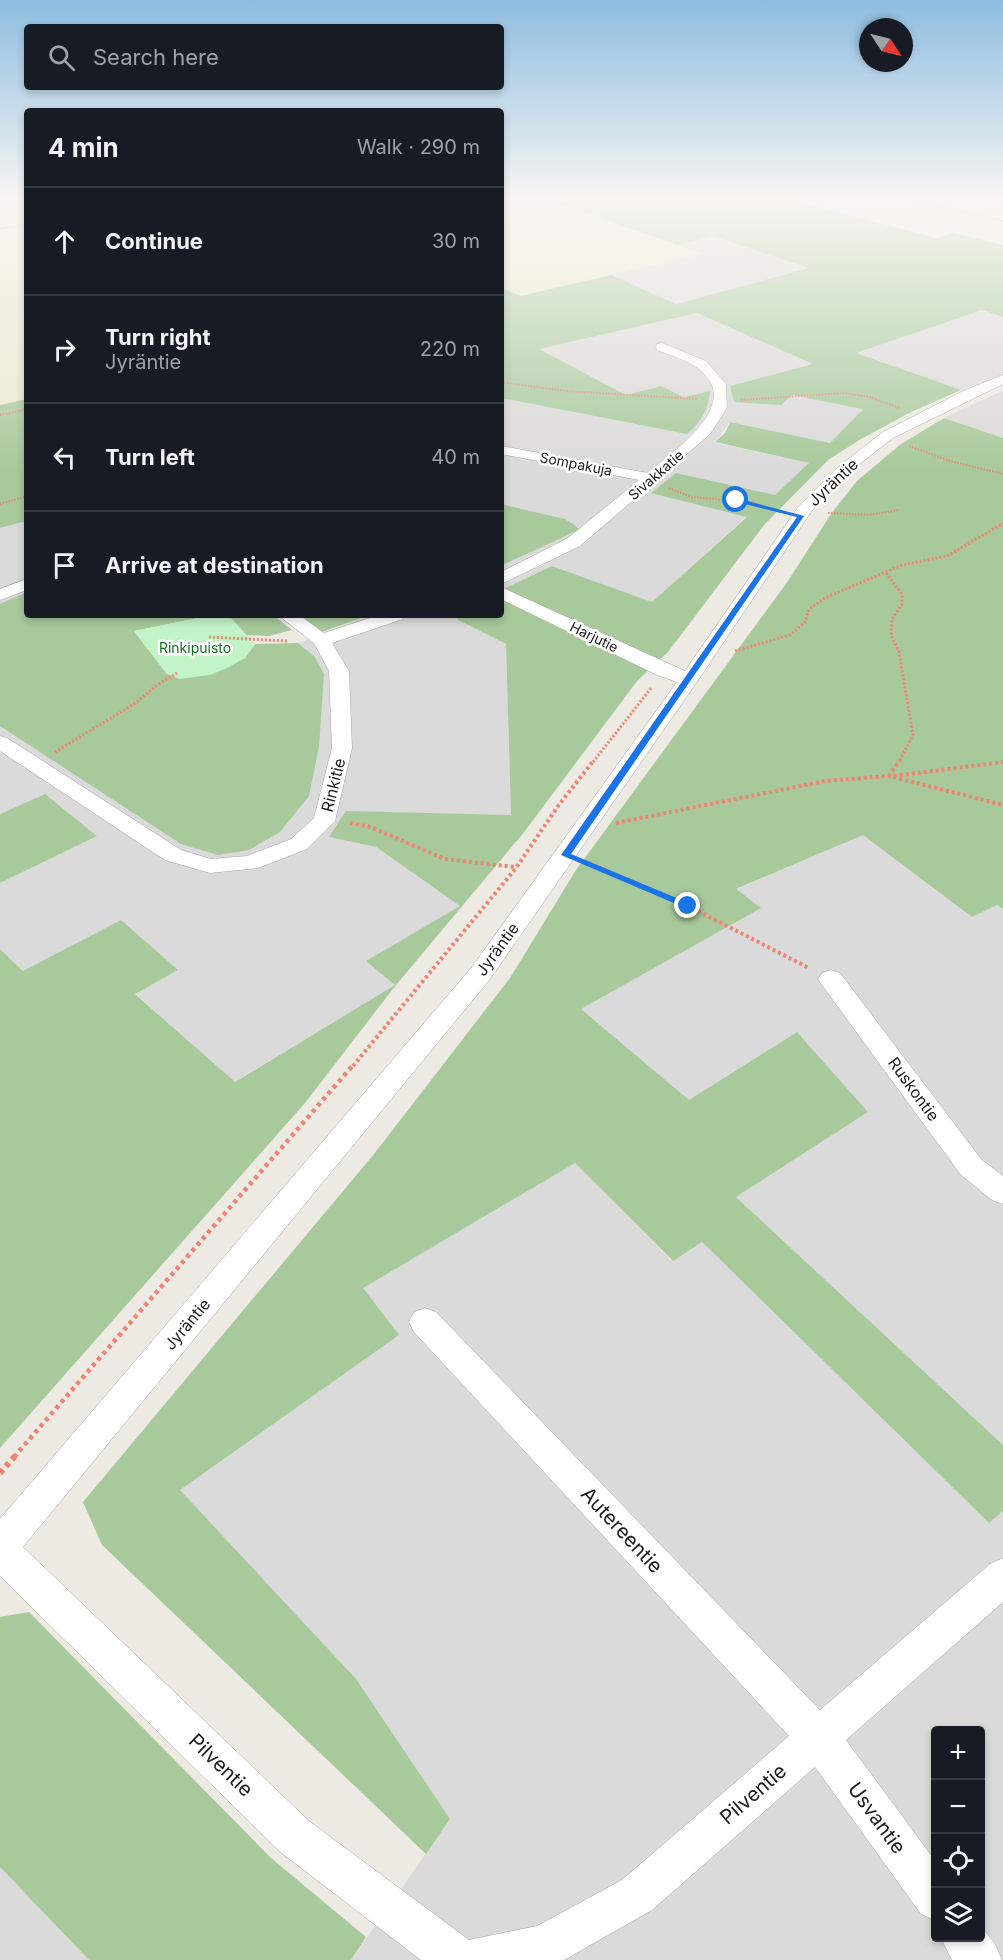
<!DOCTYPE html>
<meta charset="utf-8">
<style>
:root{--surface:#171b24;--page:#20242c;--text:#f1f3f6;--muted:#9ea1a6;--line:#363941}
body{margin:0;font-family:Inter,sans-serif;background:var(--page);color:var(--text)}
.controls{position:absolute;right:18px;bottom:18px;display:grid;overflow:hidden;border-radius:6px;box-shadow:0 3px 9px #0003}
.controls button{width:54px;height:54px;display:grid;place-items:center;padding:0;border:0;border-bottom:2px solid var(--line);background:var(--surface);color:var(--text);font:30px sans-serif}
.compass{position:absolute;left:859px;top:18px;width:54px;height:54px;border-radius:50%;background:var(--surface);box-shadow:0 3px 9px #0003;rotate:125deg}
.stop{position:absolute;width:18px;height:18px;margin:-14px;border:4px solid #1a73e8;border-radius:50%;background:#fff}
.stop.end{background:#1a73e8;border-color:#fff;box-shadow:0 2px 6px #0008}
.list{margin:0;padding:0;list-style:none}
h2{display:flex;justify-content:space-between;align-items:center;height:78px;margin:0;padding:0 24px;font-size:26px}
h2 small{font-size:20px;font-weight:400;color:var(--muted)}
.list li{display:grid;grid-template-columns:39px 1fr auto;gap:18px;align-items:center;box-sizing:border-box;height:108px;padding:0 24px;border-top:2px solid var(--line)}
.list b{display:block;font-size:22px;white-space:nowrap}
.list p{margin:0;font-size:20px;white-space:nowrap;color:var(--muted)}
.list em{font-size:20px;font-style:normal;color:var(--muted)}
.icon{flex:none;width:33px;height:33px;fill:none;stroke:currentColor;stroke-width:2;stroke-linecap:round;stroke-linejoin:round}
.map{position:relative;flex:none;width:1003px;height:1960px;overflow:hidden}
.search{position:absolute;background:var(--surface);box-shadow:0 3px 9px #0003;left:24px;top:24px;width:480px;height:66px;display:flex;align-items:center;gap:15px;box-sizing:border-box;padding:0 21px;border-radius:6px;color:var(--muted);font-size:22px}
.panel{position:absolute;background:var(--surface);box-shadow:0 3px 9px #0003;left:24px;top:108px;width:480px;height:510px;border-radius:6px}
.map>svg:first-child{display:block}
.residential{fill:#dbdada;fill-rule:evenodd}
.farmland{fill:#e8ebcf}
.forest{fill:#a7c99b}
.park{fill:#c3f4c8}
.lines{fill:none;stroke-linecap:round;stroke-linejoin:round}
.street-casing{stroke:#a4a4a4;stroke-width:1}
.path-far5{stroke:#ee8473;stroke-width:1.5;stroke-dasharray:1.5 1.5;stroke-linecap:butt}
.path-far4{stroke:#ee8473;stroke-width:2;stroke-dasharray:1.5 1.5;stroke-linecap:butt}
.path-far3{stroke:#ee8473;stroke-width:3;stroke-dasharray:2 2;stroke-linecap:butt}
.path-far2{stroke:#ee8473;stroke-width:4;stroke-dasharray:3 3;stroke-linecap:butt}
.path-far1{stroke:#ee8473;stroke-width:4.5;stroke-dasharray:4 4;stroke-linecap:butt}
.path{stroke:#ee8473;stroke-width:6;stroke-dasharray:4.5 4.5;stroke-linecap:butt}
.street{fill:#fff;fill-rule:evenodd}
.route{fill:#1a73e8}
.labels{text-anchor:middle;stroke-width:5;stroke-linejoin:round;paint-order:stroke}
.far-street-label{font-size:14px;fill:#1d1d1d;stroke:#fff}
.far-park-label{font-size:14px;fill:#14711f;stroke:#fff}
.street-label{font-size:16px;fill:#1d1d1d;stroke:#fff}
.near-street-label{font-size:20px;fill:#1d1d1d;stroke:#fff}
</style>
<div class="map">
<svg width="1003" height="1960" viewBox="0 0 1003 1960">
<rect width="100%" height="100%" fill="#edeae3"/>
<g class="residential">
<path d="M713,236L810,268L675,304L611,275L701,254L677,245Z"/>
<path d="M982,310L1003,317V374L961,390L855,353Z"/>
<path d="M697,313L814,364L731,386L734,402L792,395L864,408L830,443L730,422L715,443L810,463L775,495L676,473L652,493L747,516L652,602L552,566L501,590V566L528,554L565,519L501,504V398L687,434L709,391L684,397L661,386L626,395L539,349Z"/>
<path d="M1003,390V438L944,418L1000,392Z"/>
<path d="M27,521V592L0,604V528Z"/>
<path d="M369,615H454L458,620L506,644L511,815L346,812L329,837L376,847L460,906L367,961L396,985L234,1082L135,993L178,970L23,971L0,949V883L97,836L45,794L0,814V726L14,734L314,656L298,643Z"/>
<path d="M863,835L972,917L997,905L1003,909V1445L736,1197L868,1112L797,1032L689,1100L581,1009L760,908L735,890Z"/>
<path d="M575,1163L672,1261L702,1242L989,1523L1003,1511V1960H351L450,1819L180,1490L399,1335L362,1288ZM936,1730H980V1938H936Z"/>
<path d="M0,1867L89,1960H0Z"/>
</g>
<g class="farmland">
<path d="M0,198H27V399L0,405Z"/>
<path d="M501,198H543L702,254L521,296L501,288Z"/>
</g>
<g class="forest">
<path d="M586,198H784L936,238L954,233L1003,245V317L982,310L856,353L961,390L911,412L861,439L828,460L764,525L668,652L637,681L525,831L396,985L305,1103L0,1448V949L23,971L121,920L178,970L135,994L235,1082L395,985L366,961L460,906L376,847L329,837L346,811L511,815L506,644L458,620L454,615H501V590L552,566L652,602L747,517L651,493L676,473L775,495L809,463L715,442L725,433L730,422L830,443L863,409L792,395L781,405L734,402L730,386L813,364L697,313L539,349L626,395L661,386L684,397L710,391C708,410 702,421 687,434L501,398V288L521,296L611,275L676,304L809,268L713,236L677,245L559,203Z"/>
<path d="M27,399V521L0,528V405Z"/>
<path d="M944,418L1003,438V909L997,905L972,917L863,835L736,889L761,908L581,1009L689,1100L797,1032L868,1112L736,1197L1003,1445V1511L989,1523L702,1242L673,1261L575,1163L363,1288L399,1335L180,1490L356,1679L450,1819L426,1854L102,1545L83,1502L374,1154L510,978L576,870L788,581L831,514L857,481L901,444Z"/>
<path d="M501,504L565,519L580,529L501,566Z"/>
<path d="M27,592V615H213L134,631L167,674L245,658L255,644L298,643L314,656L324,674L319,747L309,796L280,832L249,850L218,855L181,844L0,726V604Z"/>
<path d="M228,615H273L292,630L269,636L246,635Z"/>
<path d="M300,615H369L322,632Z"/>
<path d="M45,794L97,836L0,883V814Z"/>
<path d="M29,1612L271,1858L366,1937L351,1960H89L0,1867V1617Z"/>
</g>
<path class="park" d="M213,615H228L255,644L245,658L227,668L210,675L180,679L167,674L134,631Z"/>
<g class="lines">
<g class="street-casing">
<g id="street">
<path d="M662,343L706,361L726,384L727,408L710,434L580,546L501,584V572L568,538L639,480L501,454V446L648,473C675,450 747,402 696,367C685,359 669,355 657,350L656,347L657,344Z"/>
<path d="M1003,375V384L893,438L848,473L811,512L699,679L490,979L23,1547L309,1821L469,1940L537,1926L622,1880L789,1736L414,1332L409,1322L414,1312L425,1308L436,1312L820,1710L990,1564L1003,1558V1602L846,1740L936,1862V1921L921,1914L815,1767L652,1910L564,1960H421L279,1851L0,1576V1519L472,967L677,682L657,675L501,599V587L685,671L799,506L838,467L883,432L963,391Z"/>
<path d="M27,579V590L0,600V589Z"/>
<path d="M278,615H299L324,633L379,615H406L403,619L332,643L349,671L352,748L335,821L307,849L258,868L210,873L165,860L0,751V736L7,738L181,850L211,859L247,856L291,839L314,818L332,748L329,671L314,643Z"/>
<path d="M831,970L840,973L981,1159L1003,1176V1204L992,1200L961,1175L822,985L818,979L822,973Z"/>
<path d="M980,1925L995,1944L1002,1960H952L941,1938H980Z"/>
</g>
</g>
<g class="path-far5">
<path d="M905,198L1003,221"/>
<path d="M0,229L27,224"/>
</g>
<g class="path-far4">
<path d="M501,382L565,391L698,399"/>
<path d="M741,400L844,393L870,397L899,408"/>
<path d="M0,415L27,409"/>
<path d="M909,446L950,461L1003,474"/>
<path d="M669,488L691,497L751,502L780,512"/>
<path d="M0,504L27,496"/>
<path d="M828,513L869,515L899,510"/>
<path d="M999,525L1003,523"/>
</g>
<g class="path-far3">
<path d="M886,573L902,594V604L892,619L891,635L899,652L913,735L899,762"/>
<path d="M209,637L287,641"/>
<path d="M735,651L790,635L805,622L809,609L825,598L902,565L947,556L1002,524"/>
<path d="M55,752L134,704L157,685L177,673"/>
<path d="M593,762L652,687"/>
</g>
<g class="path-far2">
<path d="M889,776L900,760"/>
<path d="M894,776L1003,762"/>
<path d="M350,823L370,827L445,859L515,867"/>
<path d="M616,823L825,781L889,776L1003,805"/>
<path d="M588,863L688,906L809,968"/>
<path d="M353,1066L516,868L558,806L594,760"/>
</g>
<path class="path-far1" d="M14,1457L354,1064"/>
<path class="path" d="M0,1473L15,1456"/>
<use href="#street" class="street"/>
</g>
<linearGradient id="sky" x2="0" y2="1"><stop stop-color="#8ebde1"/><stop offset="0.42" stop-color="#f7f6f2"/><stop offset="1" stop-color="#f7f6f2" stop-opacity="0"/></linearGradient>
<rect width="1003" height="472" fill="url(#sky)"/>
<path class="route" d="M736,498L804,516L571,854L691,904L693,906L688,909L561,855L797,517L733,501Z"/>
<g class="labels">
<g class="far-street-label">
<text transform="translate(576 464) rotate(11)" y="5">Sompakuja</text>
<text transform="translate(656 475) rotate(-41)" y="5">Sivakkatie</text>
<text transform="translate(594 637) rotate(26)" y="5">Harjutie</text>
</g>
<g class="far-park-label">
<text x="195" y="653">Rinkipuisto</text>
</g>
<g class="street-label">
<text transform="translate(833 482) rotate(-43)" y="6">Jyräntie</text>
<text transform="translate(333 785) rotate(-76)" y="6">Rinkitie</text>
<text transform="translate(497 949) rotate(-54)" y="6">Jyräntie</text>
<text transform="translate(914 1089) rotate(54)" y="6">Ruskontie</text>
<text transform="translate(187 1324) rotate(-50)" y="6">Jyräntie</text>
</g>
<g class="near-street-label">
<text transform="translate(622 1530) rotate(47)" y="7">Autereentie</text>
<text transform="translate(221 1765) rotate(44)" y="7">Pilventie</text>
<text transform="translate(753 1794) rotate(-41)" y="7">Pilventie</text>
<text transform="translate(877 1818) rotate(54)" y="7">Usvantie</text>
</g>
</g>
</svg>
<div class="controls">
<button>+</button>
<button>−</button>
<button><svg class="icon" aria-label="locate" viewBox="0 0 24 24"><circle cx="12" cy="12" r="6"/><path d="M12 2v4M12 18v4M2 12h4M18 12h4"/></svg></button>
<button><svg class="icon" aria-label="layers" viewBox="0 0 24 24"><path d="M12 4l9 5-9 5-9-5zM3 14l9 5 9-5"/></svg></button>
</div>
<svg class="compass" viewBox="-18 -18 36 36"><path d="M0-13l5 13h-10z" fill="#e53935"/><path d="M0 13l5-13h-10z" fill="#9ea1a6"/></svg>
<div class="stop" style="left:736px;top:500px"></div>
<div class="stop end" style="left:688px;top:906px"></div>
<div class="search"><svg class="icon" aria-label="search" viewBox="0 0 24 24"><circle cx="10" cy="10" r="6"/><path d="M15 15l6 6"/></svg>Search here</div>
<section class="panel">
<h2>4 min<small>Walk · 290 m</small></h2>
<ul class="list">
<li><svg class="icon" aria-label="ahead" viewBox="0 0 24 24"><path d="M12 20V5M6 11l6-6 6 6"/></svg><div><b>Continue</b></div><em>30 m</em></li>
<li><svg class="icon" aria-label="right" viewBox="0 0 24 24"><path d="M7 20v-9h11M14 6l5 5-5 5"/></svg><div><b>Turn right</b><p>Jyräntie</p></div><em>220 m</em></li>
<li><svg class="icon" aria-label="left" viewBox="0 0 24 24"><path d="M17 20v-9H6M10 6l-5 5 5 5"/></svg><div><b>Turn left</b></div><em>40 m</em></li>
<li><svg class="icon" aria-label="arrive" viewBox="0 0 24 24"><path d="M6 21V4h12l-3 4 3 4H6"/></svg><div><b>Arrive at destination</b></div></li>
</ul>
</section>
</div>
